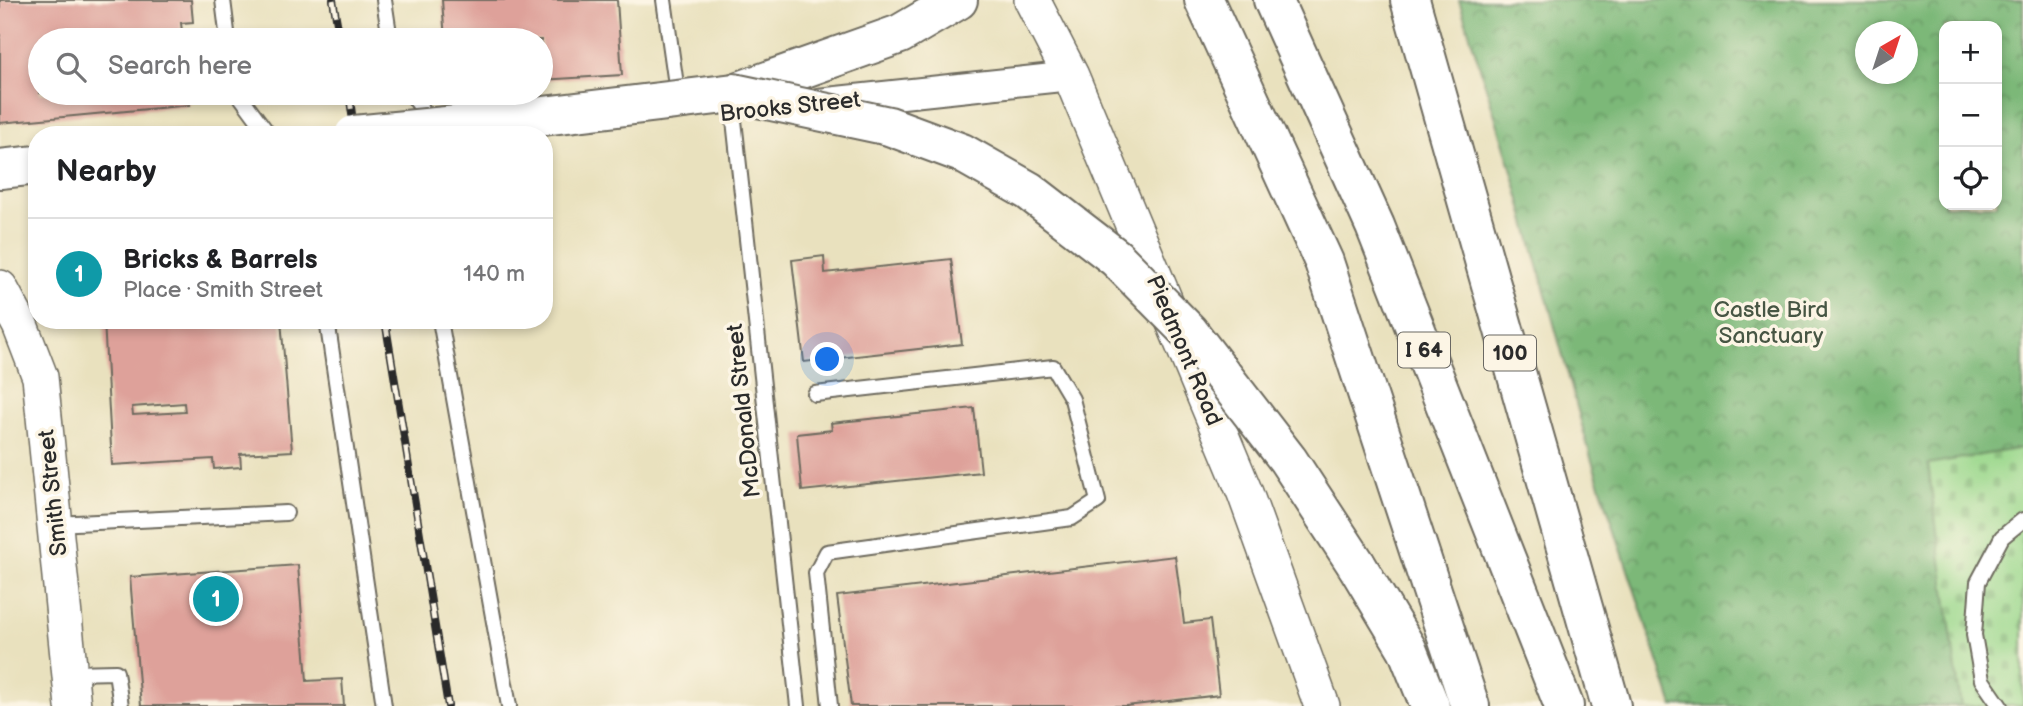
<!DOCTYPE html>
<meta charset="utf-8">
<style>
:root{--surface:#fff;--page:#f2f2f2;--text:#202124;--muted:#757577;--line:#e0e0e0;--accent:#c8321e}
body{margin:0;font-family:"Balsamiq Sans",sans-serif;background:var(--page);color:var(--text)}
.controls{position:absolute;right:21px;top:21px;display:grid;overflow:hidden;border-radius:14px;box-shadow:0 4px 10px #0003}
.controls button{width:63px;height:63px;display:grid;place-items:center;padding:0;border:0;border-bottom:2px solid var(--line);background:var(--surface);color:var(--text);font:35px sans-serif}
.compass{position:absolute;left:1855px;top:21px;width:63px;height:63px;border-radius:50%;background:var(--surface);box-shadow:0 4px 10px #0003;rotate:39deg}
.you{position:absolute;left:828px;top:360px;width:24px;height:24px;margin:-18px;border:5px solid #fff;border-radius:50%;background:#1a73e8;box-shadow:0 0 0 10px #1a73e833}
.badge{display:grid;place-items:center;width:46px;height:46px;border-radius:50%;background:var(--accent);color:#fff;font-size:23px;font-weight:700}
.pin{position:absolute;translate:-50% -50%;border:4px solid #fff;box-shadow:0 2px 7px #0006}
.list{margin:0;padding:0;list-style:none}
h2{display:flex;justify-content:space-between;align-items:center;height:91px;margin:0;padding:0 28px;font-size:30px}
h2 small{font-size:23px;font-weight:400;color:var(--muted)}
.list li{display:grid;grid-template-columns:46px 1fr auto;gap:21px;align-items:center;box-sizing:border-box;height:112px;padding:0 28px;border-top:2px solid var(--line)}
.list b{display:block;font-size:26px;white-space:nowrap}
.list p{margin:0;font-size:23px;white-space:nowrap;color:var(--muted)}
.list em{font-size:23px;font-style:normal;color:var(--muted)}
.icon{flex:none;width:38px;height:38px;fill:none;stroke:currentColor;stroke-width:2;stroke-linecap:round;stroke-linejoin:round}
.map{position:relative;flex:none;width:2023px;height:706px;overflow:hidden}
.search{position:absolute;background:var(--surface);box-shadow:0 4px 10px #0003;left:28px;top:28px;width:525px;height:77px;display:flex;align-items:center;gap:18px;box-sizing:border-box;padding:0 24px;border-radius:38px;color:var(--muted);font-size:26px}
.panel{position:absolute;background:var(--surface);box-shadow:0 4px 10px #0003;left:28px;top:126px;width:525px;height:203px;border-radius:28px}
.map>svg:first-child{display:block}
.forest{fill:url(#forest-crowns);stroke:#547252;stroke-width:2;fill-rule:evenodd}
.cemetery{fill:url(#cemetery-stones);stroke:#63825c;stroke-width:2}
.building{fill:#dea19a;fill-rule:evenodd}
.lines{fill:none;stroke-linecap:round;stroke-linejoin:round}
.service-casing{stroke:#6e6b5e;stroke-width:18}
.minor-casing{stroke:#6e6b5e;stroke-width:32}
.tertiary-casing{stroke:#6e6b5e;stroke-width:38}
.motorway-casing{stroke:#6e6b5e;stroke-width:42}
.service{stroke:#fff;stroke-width:14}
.minor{stroke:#fff;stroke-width:28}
.tertiary{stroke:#fff;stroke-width:35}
.motorway{stroke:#fff;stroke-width:38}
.rail-casing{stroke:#2b2b2b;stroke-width:8}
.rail{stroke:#fcf5e5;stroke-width:5;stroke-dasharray:16;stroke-linecap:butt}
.motorway-bridge-casing{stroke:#6e6b5e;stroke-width:42;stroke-linecap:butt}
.motorway-bridge{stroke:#fff;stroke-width:38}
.labels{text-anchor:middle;stroke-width:7;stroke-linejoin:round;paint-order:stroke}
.shield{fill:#fcf5e5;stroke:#6a6863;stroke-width:2}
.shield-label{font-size:21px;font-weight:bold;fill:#2b2b2b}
.street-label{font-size:23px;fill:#2b2b2b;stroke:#fcf5e5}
.park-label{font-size:23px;fill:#475644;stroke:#fcf5e5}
</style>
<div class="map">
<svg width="2023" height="706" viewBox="0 0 2023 706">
<defs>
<pattern id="forest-crowns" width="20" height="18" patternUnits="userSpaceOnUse" patternTransform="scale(1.75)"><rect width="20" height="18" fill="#7cb878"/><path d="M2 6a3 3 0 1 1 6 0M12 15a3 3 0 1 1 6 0" fill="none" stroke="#669663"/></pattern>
<pattern id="cemetery-stones" width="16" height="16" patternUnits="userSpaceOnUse" patternTransform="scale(1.75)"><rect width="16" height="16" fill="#9bd88d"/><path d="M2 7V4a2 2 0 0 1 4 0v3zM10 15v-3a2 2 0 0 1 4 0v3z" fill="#86ba7a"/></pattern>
</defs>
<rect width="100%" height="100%" fill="#fcf5e5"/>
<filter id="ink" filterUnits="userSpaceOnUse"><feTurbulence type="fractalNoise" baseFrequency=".0143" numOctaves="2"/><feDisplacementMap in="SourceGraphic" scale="14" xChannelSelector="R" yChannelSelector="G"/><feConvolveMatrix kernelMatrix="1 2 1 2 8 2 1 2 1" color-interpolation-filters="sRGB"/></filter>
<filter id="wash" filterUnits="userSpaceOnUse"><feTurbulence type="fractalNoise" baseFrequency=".00686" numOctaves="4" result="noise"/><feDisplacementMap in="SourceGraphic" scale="28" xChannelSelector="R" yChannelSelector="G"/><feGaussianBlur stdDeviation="1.57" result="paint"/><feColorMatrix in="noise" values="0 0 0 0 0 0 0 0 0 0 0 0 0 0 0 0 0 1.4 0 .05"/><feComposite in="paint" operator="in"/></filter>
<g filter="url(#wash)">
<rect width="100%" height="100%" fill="#e9e1be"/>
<path class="forest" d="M1459,0H2023V448L1928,464L1961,706H1673L1591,458L1510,164ZM1944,26H1997V205H1944ZM1866,32H1908V74H1866Z"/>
<path class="cemetery" d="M2023,448V706H1961L1928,464Z"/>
<g id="blocks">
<g class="building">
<path d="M0,0H191L193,22L181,23L183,40H40V93H188L190,105L0,123Z"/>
<path d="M442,0H617L622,75L541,80V40H445Z"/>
<path d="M824,256L825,273L951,259L962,344L804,362L792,260Z"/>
<path d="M104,320H281L292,451L240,454L241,467L214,469L213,459L112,465ZM184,403L185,412L133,415L132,407Z"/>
<path d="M974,408L981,472L802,491L797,434L832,430L831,423Z"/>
<path d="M1175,556L1184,623L1210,620L1219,695L1126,706H851L837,596Z"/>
<path d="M298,565L307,681L342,679L344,706H141L130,577Z"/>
</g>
</g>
</g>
<g filter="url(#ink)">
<use href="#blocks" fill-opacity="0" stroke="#6e6b5e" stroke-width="2"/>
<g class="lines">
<g class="service-casing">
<g id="service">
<path d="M223,0L228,40"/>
<path d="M384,0L390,40"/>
<path d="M664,0L678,99"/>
<path d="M238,93L269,135"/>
<path d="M411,93L432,123"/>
<path d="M733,111L798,706"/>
<path d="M327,320L384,706"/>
<path d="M440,320L509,706"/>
<path d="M815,394L1053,367L1072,399L1098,501L1072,518L827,552L816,573L830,706"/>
<path d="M55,524L286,513"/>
<path d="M71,673L116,672L121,706"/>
<path d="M2000,706L1982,680L1974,635L1978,582L2002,537L2023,520"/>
</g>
</g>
<g class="minor-casing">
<path id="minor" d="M818,103L1071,76"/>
</g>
<g class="tertiary-casing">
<g id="tertiary">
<path d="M1032,0L1071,76L1245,493L1322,706"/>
<path d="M0,288L20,325L40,377L73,706"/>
</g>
</g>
<g class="motorway-casing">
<g id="motorway">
<path d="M1204,0L1324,262L1470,706"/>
<path d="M1273,0L1375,226L1564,706"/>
<path d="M1410,0L1611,706"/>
<path d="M734,93L900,34L958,0"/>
<path d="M0,169L37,165"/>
<path d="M1356,564L1407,649L1430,706"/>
</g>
</g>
<use href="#service" class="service"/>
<use href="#minor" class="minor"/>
<use href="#tertiary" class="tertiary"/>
<use href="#motorway" class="motorway"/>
<g class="rail-casing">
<g id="rail">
<path d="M333,0L340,40"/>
<path d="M349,93L355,135"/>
<path d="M385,320L448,706"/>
</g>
</g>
<use href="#rail" class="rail"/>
<g class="motorway-bridge-casing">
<path id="motorway-bridge" d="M354,135L518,119L734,93L889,126L962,153L1029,191L1116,258L1189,332L1288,460L1356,564"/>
</g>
<use href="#motorway-bridge" class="motorway-bridge"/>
</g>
</g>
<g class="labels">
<g class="shield">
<rect x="1398" y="332.5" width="52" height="35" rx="5"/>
<rect x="1484" y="335.5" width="52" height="35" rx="5"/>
</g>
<g class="shield-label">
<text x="1424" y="357">I 64</text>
<text x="1510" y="360">100</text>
</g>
<g class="street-label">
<text transform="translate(790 106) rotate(-6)" y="8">Brooks Street</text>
<text transform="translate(1185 350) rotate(67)" y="8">Piedmont Road</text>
<text transform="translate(743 411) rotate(-96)" y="8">McDonald Street</text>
<text transform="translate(52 493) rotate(-96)" y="8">Smith Street</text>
</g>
<g class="park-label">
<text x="1771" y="317">Castle Bird<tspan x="1771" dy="26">Sanctuary</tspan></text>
</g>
</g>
</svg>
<div class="controls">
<button>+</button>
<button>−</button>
<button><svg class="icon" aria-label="locate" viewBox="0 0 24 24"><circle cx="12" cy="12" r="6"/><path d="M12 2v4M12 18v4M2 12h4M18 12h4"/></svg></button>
</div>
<svg class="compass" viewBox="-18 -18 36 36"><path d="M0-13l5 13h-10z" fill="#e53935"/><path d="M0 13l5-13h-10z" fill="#757577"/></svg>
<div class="you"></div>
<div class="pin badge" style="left:216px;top:599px;background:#0f9aa8">1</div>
<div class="search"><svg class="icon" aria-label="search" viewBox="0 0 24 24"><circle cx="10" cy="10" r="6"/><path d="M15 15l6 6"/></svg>Search here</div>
<section class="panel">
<h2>Nearby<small></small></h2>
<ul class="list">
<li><span class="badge" style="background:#0f9aa8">1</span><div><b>Bricks &amp; Barrels</b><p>Place · Smith Street</p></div><em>140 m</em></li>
</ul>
</section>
</div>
